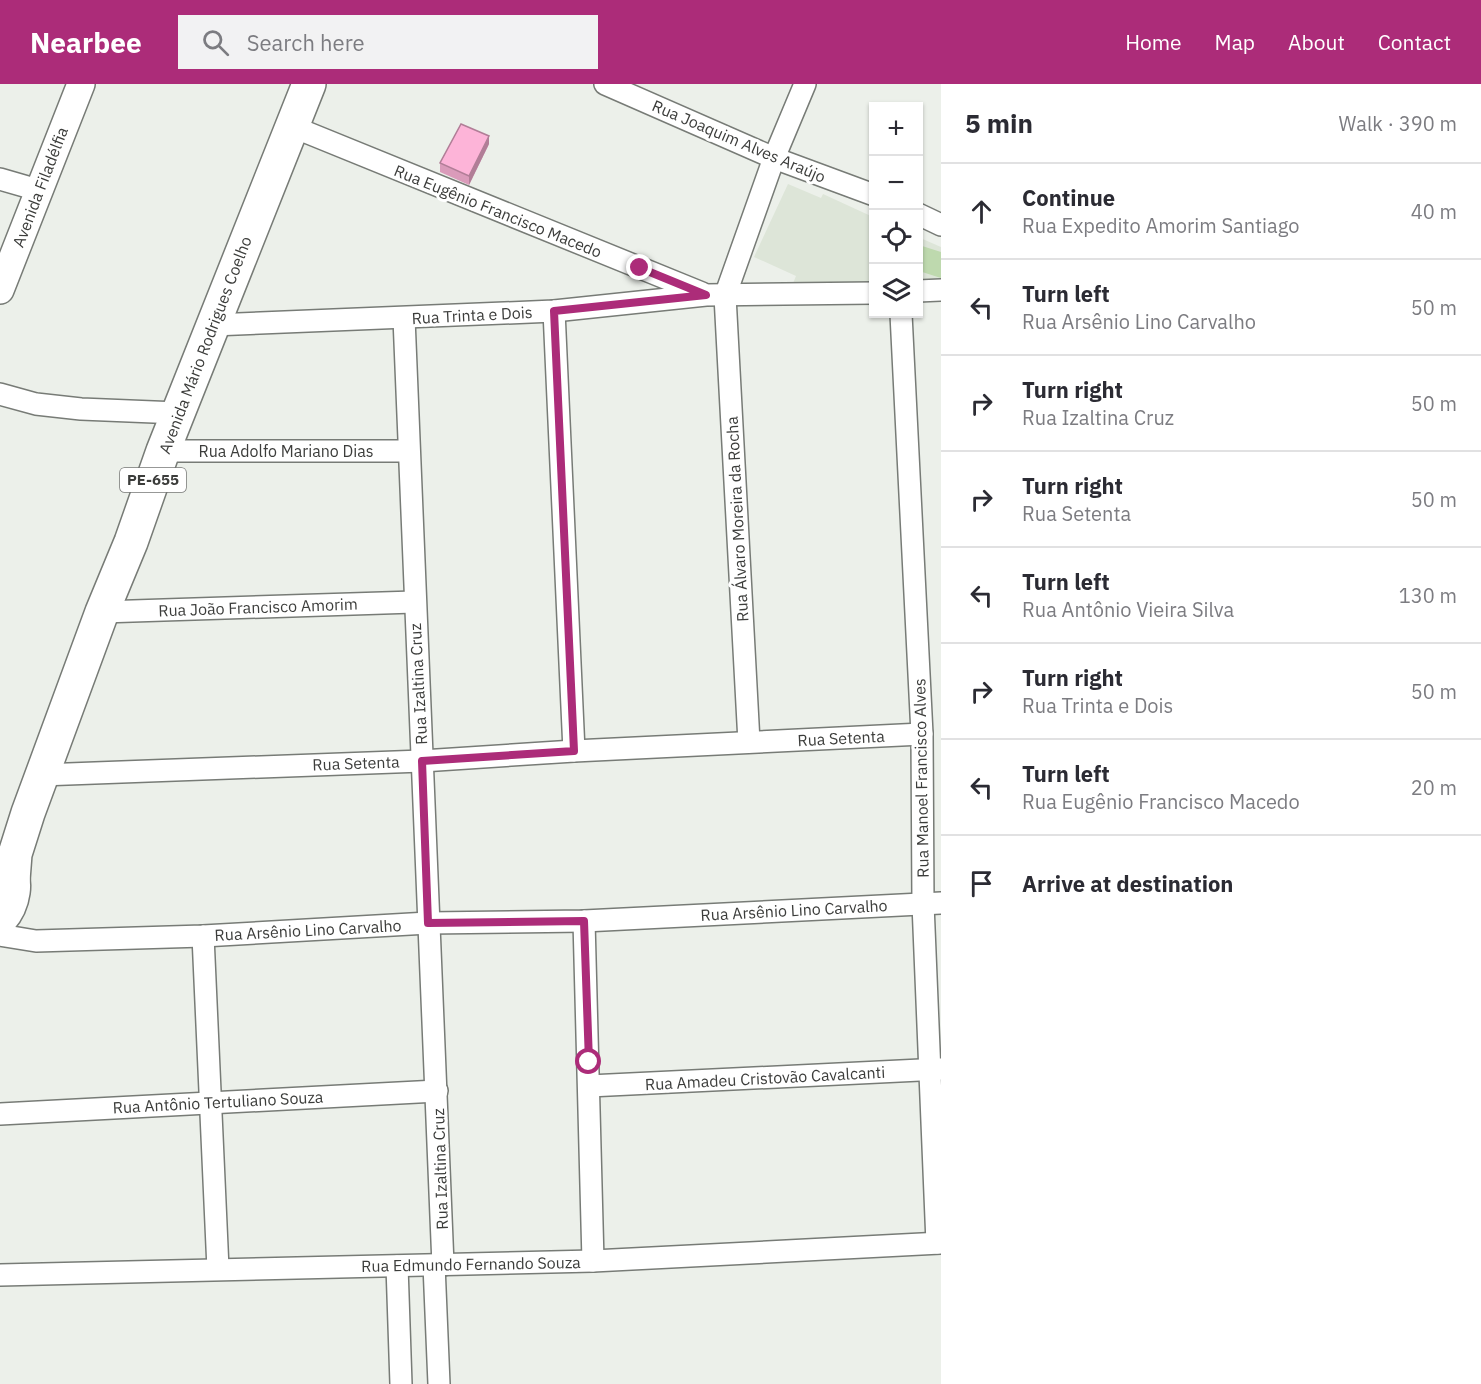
<!DOCTYPE html>
<meta charset="utf-8">
<style>
:root{--surface:#fff;--page:#f2f2f3;--text:#2b2b33;--muted:#7c7c81;--line:#e1e1e2;--accent:#ac2c79}
body{margin:0;font-family:"IBM Plex Sans",sans-serif;background:var(--page);color:var(--text)}
.controls{position:absolute;right:18px;top:18px;display:grid;overflow:hidden;border-radius:0px;box-shadow:0 2px 4px #0004}
.controls button{width:54px;height:54px;display:grid;place-items:center;padding:0;border:0;border-bottom:2px solid var(--line);background:var(--surface);color:var(--text);font:30px sans-serif}
.stop{position:absolute;width:18px;height:18px;margin:-14px;border:4px solid #ac2c79;border-radius:50%;background:#fff}
.stop.end{background:#ac2c79;border-color:#fff;box-shadow:0 2px 6px #0008}
.list{margin:0;padding:0;list-style:none}
h2{display:flex;justify-content:space-between;align-items:center;height:78px;margin:0;padding:0 24px;font-size:26px}
h2 small{font-size:20px;font-weight:400;color:var(--muted)}
.list li{display:grid;grid-template-columns:39px 1fr auto;gap:18px;align-items:center;box-sizing:border-box;height:96px;padding:0 24px;border-top:2px solid var(--line)}
.list b{display:block;font-size:22px;white-space:nowrap}
.list p{margin:0;font-size:20px;white-space:nowrap;color:var(--muted)}
.list em{font-size:20px;font-style:normal;color:var(--muted)}
.icon{flex:none;width:33px;height:33px;fill:none;stroke:currentColor;stroke-width:2;stroke-linecap:round;stroke-linejoin:round}
.map{position:relative;flex:none;width:941px;height:1300px;overflow:hidden}
header{display:flex;align-items:center;gap:36px;box-sizing:border-box;height:84px;padding:0 30px;background:var(--accent);color:#fff}
header strong{font-size:28px}
nav{display:flex;gap:33px;margin-inline-start:auto;font-size:21px}
.search{width:420px;height:54px;background:var(--page);display:flex;align-items:center;gap:15px;box-sizing:border-box;padding:0 21px;border-radius:0px;color:var(--muted);font-size:22px}
main{display:flex}
aside{flex:1;background:var(--surface)}
.map>svg:first-child{display:block}
.built{fill:#dde5d8}
.green{fill:#bed9ae}
.lines{fill:none;stroke-linecap:round;stroke-linejoin:round}
.minor-casing{stroke:#777b76;stroke-width:24}
.tertiary-casing{stroke:#777b76;stroke-width:30}
.primary-casing{stroke:#777b76;stroke-width:36}
.minor{stroke:#fff;stroke-width:21}
.tertiary{stroke:#fff;stroke-width:27}
.primary{stroke:#fff;stroke-width:33}
.wall{fill:#da9bba}
.shaded-wall{fill:#b17e97}
.building{fill:#fdb4d8;stroke:#b17e97;stroke-width:1.5}
.route{stroke:#ac2c79;stroke-width:8}
.labels{text-anchor:middle;stroke-width:6;stroke-linejoin:round;paint-order:stroke}
.shield{fill:#fff;stroke:#767776;stroke-width:1.5}
.shield-label{font-size:15px;font-weight:bold;fill:#3c3d3b}
.street-label{font-size:16px;fill:#3c3d3b;stroke:#fff}
</style>
<header>
<strong>Nearbee</strong>
<div class="search"><svg class="icon" aria-label="search" viewBox="0 0 24 24"><circle cx="10" cy="10" r="6"/><path d="M15 15l6 6"/></svg>Search here</div>
<nav><a>Home</a><a>Map</a><a>About</a><a>Contact</a></nav>
</header>
<main>
<div class="map">
<svg width="941" height="1300" viewBox="0 0 941 1300">
<rect width="100%" height="100%" fill="#ecf0ea"/>
<g class="built">
<path d="M788,100L821,114L823,110L873,133V201L792,202L796,192L754,173Z"/>
<path d="M918,153L941,163V200H919Z"/>
</g>
<path class="green" d="M919,161L941,168V194L919,187Z"/>
<g class="lines">
<g class="minor-casing">
<g id="minor">
<path d="M605,0L774,74L874,111"/>
<path d="M291,42L702,209"/>
<path d="M0,95L38,106"/>
<path d="M918,130L941,141"/>
<path d="M918,207L941,206"/>
<path d="M554,227L574,667"/>
<path d="M901,230L922,650L923,820L937,1159"/>
<path d="M404,234L443,1181"/>
<path d="M213,241L554,227L706,211L874,209"/>
<path d="M0,310L36,320L81,325L178,329"/>
<path d="M163,367H408"/>
<path d="M102,528L414,518"/>
<path d="M749,658L725,212L774,74L805,0"/>
<path d="M41,691L422,677L574,667L922,650"/>
<path d="M584,837L593,1177"/>
<path d="M0,851L36,857L203,852L428,839L584,837L941,819"/>
<path d="M203,852L218,1185"/>
<path d="M589,1002L941,985"/>
<path d="M0,1030L437,1007"/>
<path d="M434,1181L439,1300"/>
<path d="M397,1182L401,1300"/>
<path d="M0,1191L593,1177L941,1159"/>
</g>
</g>
<g class="tertiary-casing">
<path id="tertiary" d="M0,206L81,0"/>
</g>
<g class="primary-casing">
<g id="primary">
<path d="M13,796L15,770L28,729L102,528L131,458L163,367L309,0"/>
<path d="M0,836C14,820 19,796 6,778"/>
</g>
</g>
<use href="#minor" class="minor"/>
<use href="#tertiary" class="tertiary"/>
<use href="#primary" class="primary"/>
</g>
<path class="wall" d="M489,60L469,101L440,88V79Z"/>
<path class="shaded-wall" d="M489,52V60L469,101V92Z"/>
<path class="building" d="M461,40L489,52L469,92L440,79Z"/>
<g class="lines">
<path class="route" d="M589,978L584,837L428,839L422,677L574,667L554,227L706,211L640,184"/>
</g>
<g class="labels">
<rect class="shield" x="120" y="384" width="66" height="24" rx="4.5"/>
<g class="shield-label">
<text x="153" y="401">PE-655</text>
</g>
<g class="street-label">
<text transform="translate(739 57) rotate(23)" y="6">Rua Joaquim Alves Araújo</text>
<text transform="translate(40 103) rotate(-69)" y="6">Avenida Filadélfia</text>
<text transform="translate(498 127) rotate(22)" y="6">Rua Eugênio Francisco Macedo</text>
<text transform="translate(472 231) rotate(-3)" y="6">Rua Trinta e Dois</text>
<text transform="translate(205 261) rotate(-69)" y="6">Avenida Mário Rodrigues Coelho</text>
<text x="286" y="373">Rua Adolfo Mariano Dias</text>
<text transform="translate(737 435) rotate(-93)" y="6">Rua Álvaro Moreira da Rocha</text>
<text transform="translate(258 523) rotate(-2)" y="6">Rua João Francisco Amorim</text>
<text transform="translate(418 600) rotate(-93)" y="6">Rua Izaltina Cruz</text>
<text transform="translate(841 654) rotate(-3)" y="6">Rua Setenta</text>
<text transform="translate(356 679) rotate(-2)" y="6">Rua Setenta</text>
<text transform="translate(921 694) rotate(-91)" y="6">Rua Manoel Francisco Alves</text>
<text transform="translate(794 826) rotate(-3)" y="6">Rua Arsênio Lino Carvalho</text>
<text transform="translate(308 846) rotate(-3)" y="6">Rua Arsênio Lino Carvalho</text>
<text transform="translate(765 994) rotate(-3)" y="6">Rua Amadeu Cristovão Cavalcanti</text>
<text transform="translate(218 1018) rotate(-3)" y="6">Rua Antônio Tertuliano Souza</text>
<text transform="translate(440 1085) rotate(-92)" y="6">Rua Izaltina Cruz</text>
<text transform="translate(471 1180) rotate(-1)" y="6">Rua Edmundo Fernando Souza</text>
</g>
</g>
</svg>
<div class="controls">
<button>+</button>
<button>−</button>
<button><svg class="icon" aria-label="locate" viewBox="0 0 24 24"><circle cx="12" cy="12" r="6"/><path d="M12 2v4M12 18v4M2 12h4M18 12h4"/></svg></button>
<button><svg class="icon" aria-label="layers" viewBox="0 0 24 24"><path d="M12 4l9 5-9 5-9-5zM3 14l9 5 9-5"/></svg></button>
</div>
<div class="stop" style="left:589px;top:978px"></div>
<div class="stop end" style="left:640px;top:184px"></div>
</div>
<aside>
<h2>5 min<small>Walk · 390 m</small></h2>
<ul class="list">
<li><svg class="icon" aria-label="ahead" viewBox="0 0 24 24"><path d="M12 20V5M6 11l6-6 6 6"/></svg><div><b>Continue</b><p>Rua Expedito Amorim Santiago</p></div><em>40 m</em></li>
<li><svg class="icon" aria-label="left" viewBox="0 0 24 24"><path d="M17 20v-9H6M10 6l-5 5 5 5"/></svg><div><b>Turn left</b><p>Rua Arsênio Lino Carvalho</p></div><em>50 m</em></li>
<li><svg class="icon" aria-label="right" viewBox="0 0 24 24"><path d="M7 20v-9h11M14 6l5 5-5 5"/></svg><div><b>Turn right</b><p>Rua Izaltina Cruz</p></div><em>50 m</em></li>
<li><svg class="icon" aria-label="right" viewBox="0 0 24 24"><path d="M7 20v-9h11M14 6l5 5-5 5"/></svg><div><b>Turn right</b><p>Rua Setenta</p></div><em>50 m</em></li>
<li><svg class="icon" aria-label="left" viewBox="0 0 24 24"><path d="M17 20v-9H6M10 6l-5 5 5 5"/></svg><div><b>Turn left</b><p>Rua Antônio Vieira Silva</p></div><em>130 m</em></li>
<li><svg class="icon" aria-label="right" viewBox="0 0 24 24"><path d="M7 20v-9h11M14 6l5 5-5 5"/></svg><div><b>Turn right</b><p>Rua Trinta e Dois</p></div><em>50 m</em></li>
<li><svg class="icon" aria-label="left" viewBox="0 0 24 24"><path d="M17 20v-9H6M10 6l-5 5 5 5"/></svg><div><b>Turn left</b><p>Rua Eugênio Francisco Macedo</p></div><em>20 m</em></li>
<li><svg class="icon" aria-label="arrive" viewBox="0 0 24 24"><path d="M6 21V4h12l-3 4 3 4H6"/></svg><div><b>Arrive at destination</b></div></li>
</ul>
</aside>
</main>
